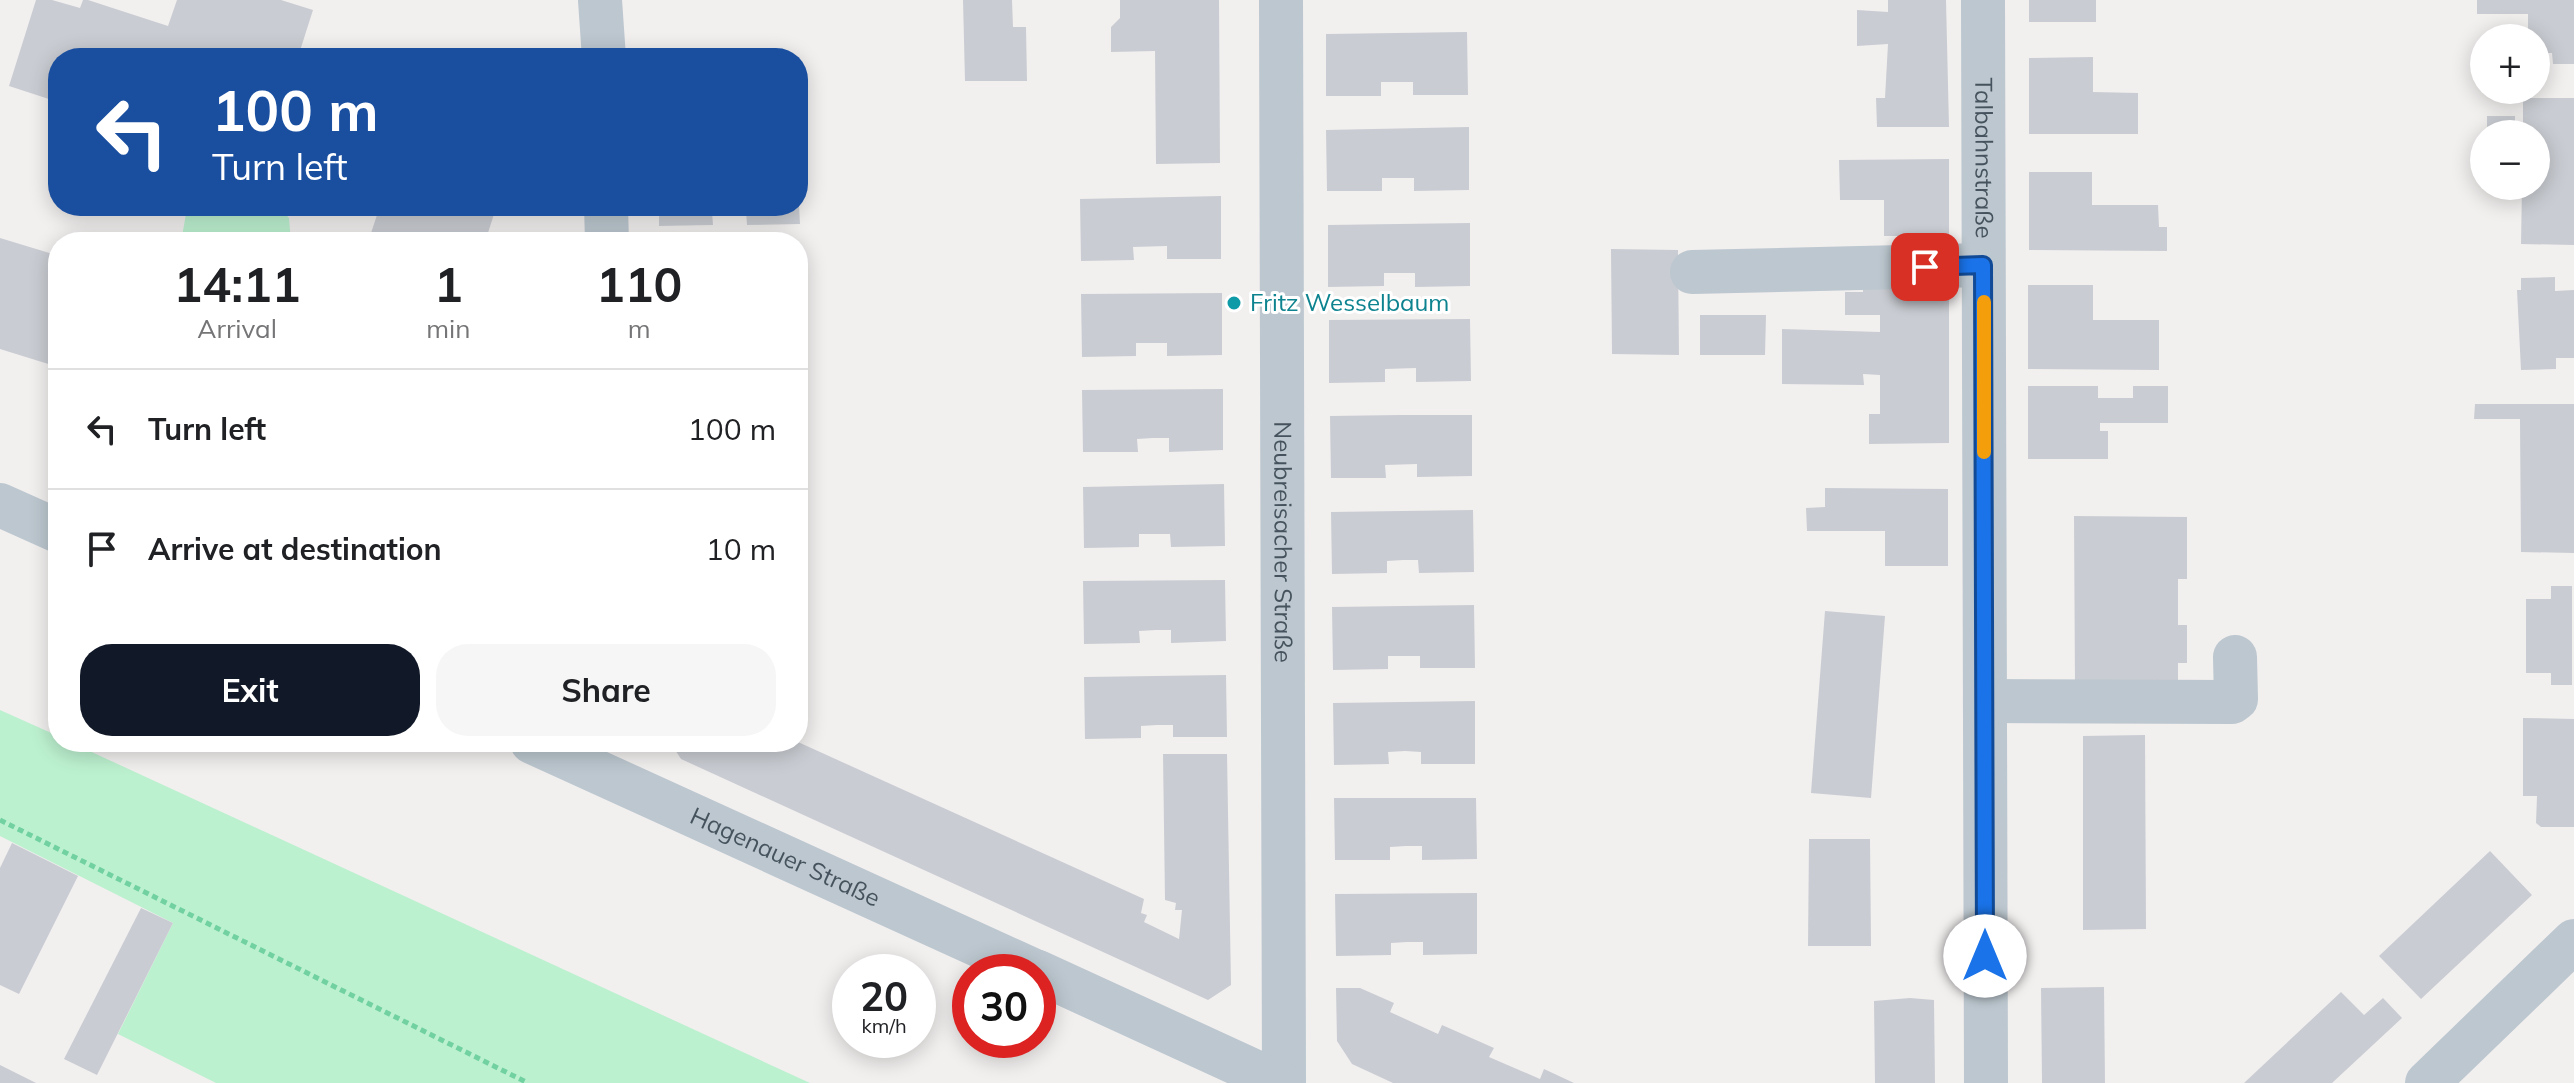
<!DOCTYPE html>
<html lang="en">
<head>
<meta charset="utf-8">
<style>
	:root { --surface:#fff; --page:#f6f6f6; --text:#202124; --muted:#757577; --line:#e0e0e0; --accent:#111827 }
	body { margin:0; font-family:Mulish,sans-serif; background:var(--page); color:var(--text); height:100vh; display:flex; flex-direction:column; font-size:30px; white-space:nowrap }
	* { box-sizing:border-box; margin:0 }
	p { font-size:26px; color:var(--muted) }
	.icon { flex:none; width:44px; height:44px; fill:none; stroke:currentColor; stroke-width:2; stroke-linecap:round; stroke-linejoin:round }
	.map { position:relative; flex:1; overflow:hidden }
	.drawer { position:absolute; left:48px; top:232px; width:760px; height:520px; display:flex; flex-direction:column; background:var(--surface); border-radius:32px; box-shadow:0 4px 20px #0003 }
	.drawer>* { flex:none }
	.top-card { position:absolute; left:48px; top:48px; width:760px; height:168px; border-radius:32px; box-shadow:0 4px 20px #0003; background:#1a4fa0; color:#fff; overflow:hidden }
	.tools { position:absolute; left:2470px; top:24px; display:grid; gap:16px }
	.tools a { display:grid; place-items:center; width:80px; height:80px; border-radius:50%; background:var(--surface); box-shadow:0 4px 20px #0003; font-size:40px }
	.speed { position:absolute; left:832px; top:954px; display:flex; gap:16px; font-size:40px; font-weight:700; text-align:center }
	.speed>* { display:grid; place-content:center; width:104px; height:104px; border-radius:50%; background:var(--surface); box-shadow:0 4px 20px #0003; line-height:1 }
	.speed small { font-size:20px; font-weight:400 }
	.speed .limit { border:12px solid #d22; background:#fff; color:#111 }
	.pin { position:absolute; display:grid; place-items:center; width:68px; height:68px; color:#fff; margin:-34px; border-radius:16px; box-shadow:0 4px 12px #0006 }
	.me { position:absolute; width:88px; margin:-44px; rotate:0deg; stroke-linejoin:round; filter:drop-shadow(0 0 6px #0008) }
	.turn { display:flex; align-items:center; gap:28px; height:168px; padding:0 32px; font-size:36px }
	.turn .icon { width:104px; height:104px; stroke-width:2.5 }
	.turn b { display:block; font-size:56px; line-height:68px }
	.eta { display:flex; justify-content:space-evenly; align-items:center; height:136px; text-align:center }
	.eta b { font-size:48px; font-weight:700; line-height:56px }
	.cta { display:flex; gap:16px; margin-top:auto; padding:16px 32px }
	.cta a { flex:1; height:92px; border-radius:32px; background:var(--accent); color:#fff; font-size:32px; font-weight:700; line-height:92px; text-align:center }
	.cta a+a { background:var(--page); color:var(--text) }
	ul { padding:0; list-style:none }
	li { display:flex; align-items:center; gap:24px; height:120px; padding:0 32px; border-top:2px solid var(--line) }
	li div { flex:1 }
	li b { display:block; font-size:30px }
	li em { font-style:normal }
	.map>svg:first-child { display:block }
	.green { fill:#bcf1cf }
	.building { fill:#c9ccd2 }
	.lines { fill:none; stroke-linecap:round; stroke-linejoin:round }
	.path { stroke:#72d1a0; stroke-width:5; stroke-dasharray:6 4; stroke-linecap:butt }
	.minor { stroke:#bcc7cf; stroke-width:44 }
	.route-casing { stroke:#114b97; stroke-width:20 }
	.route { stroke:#1a73e8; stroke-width:14 }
	.slow { stroke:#f59e0b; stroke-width:14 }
	.culture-dot { fill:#0f9aa8; stroke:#fff; stroke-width:3 }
	.labels { text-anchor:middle; stroke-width:6; stroke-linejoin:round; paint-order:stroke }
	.street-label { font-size:24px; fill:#46535e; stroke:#fff }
	.culture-label { font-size:24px; fill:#0d838f; stroke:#fff; text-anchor:start }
</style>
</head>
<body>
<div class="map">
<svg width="2574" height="1083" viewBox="0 0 2574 1083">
	<rect width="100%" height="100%" fill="#f2efef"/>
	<g class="green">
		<path d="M194 206H278L289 218 291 242H181L186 214Z"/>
		<path d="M0 710 58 736V742H70L810 1083H216L118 1034 173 923 0 836Z"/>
	</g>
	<g class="building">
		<path d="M36 0H52L80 8 83 0H88L168 26 177 0H281L313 10 298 57 276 50 273 58H58V102L9 86Z"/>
		<path d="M963 0H1012L1013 27H1026L1027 81H965Z"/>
		<path d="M1120 0H1219L1220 163 1156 164 1155 51 1111 52V27L1120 18Z"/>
		<path d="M1888 0H1946L1949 127H1877L1876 98H1885L1888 44 1857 46V10L1888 12Z"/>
		<rect x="2029" y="0" width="67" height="22"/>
		<path d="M2477 0H2574V64H2553L2552 53H2536V38H2528V14H2477Z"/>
		<path d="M1467 32 1468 95H1413V82H1381V96H1326V34Z"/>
		<path d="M2093 57V92L2138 93V134H2029V58Z"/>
		<path d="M2523 98H2574V245L2521 244 2522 186H2536V134H2487V116H2515V123H2523Z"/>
		<path d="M1469 127V190L1414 191V178H1382V191H1327L1326 130Z"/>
		<path d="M1949 159V236H1884V200H1840L1839 160Z"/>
		<path d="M2029 172H2092V205H2158L2159 227H2167V251L2029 250Z"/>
		<path d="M1221 196V259H1167V246L1133 247 1134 260 1081 261 1080 199Z"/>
		<path d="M380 206H489L496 208 485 242H368Z"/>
		<path d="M659 206H799L800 224 747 225 746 211 712 212 713 225 659 226Z"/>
		<path d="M1470 223V286L1415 287V273H1384V286L1328 287V225Z"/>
		<path d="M0 238 56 255 52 265 58 267V367L0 349Z"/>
		<path d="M1611 249 1678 250 1679 355 1612 354Z"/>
		<path d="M798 265H801L802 320H798Z"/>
		<path d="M1863 274 1949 275V443L1869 444V414H1880V375L1863 374 1864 385 1782 384V329L1880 332V315H1845V292H1863Z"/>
		<path d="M2555 277V291L2574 290V358H2556V369L2521 370 2517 290H2521V278Z"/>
		<path d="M2028 285H2093V320H2159V370L2028 369Z"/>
		<path d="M1222 293V355L1167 356V343H1136V356L1082 357 1081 294Z"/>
		<path d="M1700 315H1766L1765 355H1700Z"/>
		<path d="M1470 319 1471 381 1416 382V368L1385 369V382L1329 383V320Z"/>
		<rect x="798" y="354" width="4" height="62"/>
		<path d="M2028 386H2098V398H2133V386H2168V423H2100V431H2108V459H2028Z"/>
		<path d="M1223 389V450L1169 452V438H1153L1137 439 1138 452H1083L1082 390Z"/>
		<path d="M2475 404H2574V553L2521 552 2520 419H2474Z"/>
		<path d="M1401 415H1472V476L1417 477V464L1385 465 1386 478H1331L1330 416Z"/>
		<path d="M798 450H803L804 512H798Z"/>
		<path d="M1224 484 1225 546 1171 547 1170 534H1139V547L1084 548 1083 487Z"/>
		<path d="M1825 488 1948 489V566H1885V531H1807L1806 508 1825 507Z"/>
		<path d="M1473 510 1474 572 1419 573 1418 560H1403L1387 561V573L1332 574 1331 512Z"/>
		<path d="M2074 516 2187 517V579H2178V625H2187V663H2178V687H2075Z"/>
		<path d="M798 545H804L805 607H798Z"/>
		<path d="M1225 580 1226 641 1171 643V630H1156L1139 631 1140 643 1084 644 1083 581Z"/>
		<path d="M2551 586H2572V685H2551V673H2526V599H2551Z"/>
		<path d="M1474 605 1475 668H1420V656H1388V669L1333 670 1332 607Z"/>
		<path d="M1825 611 1885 616 1871 798 1811 793Z"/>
		<path d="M1226 675 1227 737H1173V725H1157L1141 726V738L1085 739 1084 677Z"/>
		<path d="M1475 701V764H1421V752L1405 751 1388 752 1389 764 1334 765 1333 703Z"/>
		<path d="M2523 718 2574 719V827H2541L2536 823 2537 796H2523Z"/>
		<path d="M2145 735 2146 929 2083 930V736Z"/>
		<path d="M670 742H798L1144 899 1141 913 1147 915 1144 922 1179 939 1182 910H1175L1176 903 1165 900 1163 754H1227L1231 985 1208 1000 681 759Z"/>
		<path d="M1334 798H1476L1477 859 1422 860V846H1406L1390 847V860H1335Z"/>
		<path d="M1809 839H1870L1871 946H1808Z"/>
		<path d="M12 843 78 876 19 994 0 985V868Z"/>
		<path d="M2490 851 2532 895 2421 999 2379 956Z"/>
		<path d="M1477 893V954L1423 955V942H1407L1391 943V955L1336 956 1335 894Z"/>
		<path d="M141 908 173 923 97 1075 64 1059Z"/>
		<path d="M2104 987 2105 1083H2042L2041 988Z"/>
		<path d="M1336 988H1360L1394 1003 1390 1012 1438 1034 1442 1025 1494 1048 1489 1057 1540 1079 1544 1069 1574 1083H1393L1352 1064 1337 1041Z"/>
		<path d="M2341 992 2364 1015 2383 998 2402 1018 2332 1083H2244Z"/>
		<path d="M1910 998 1934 1000 1935 1083H1875L1874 1001Z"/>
		<path d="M0 1065 36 1083H0Z"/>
	</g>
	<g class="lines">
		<path class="path" d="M0 820 528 1083"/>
		<g class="minor">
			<path d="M600 0 604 58"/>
			<path id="s1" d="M1281 0 1284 1083"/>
			<path id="s2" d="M1983 0 1986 1083"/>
			<path d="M606 206 607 242"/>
			<path d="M1692 272 1983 265"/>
			<path d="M0 505 58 531"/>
			<path d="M1985 701 2232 702 2236 699 2235 657"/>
			<path id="s3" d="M532 742 1037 972"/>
			<path d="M1038 972 1280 1083"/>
			<path d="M2427 1083 2574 941"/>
		</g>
	</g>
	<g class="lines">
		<defs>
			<path id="route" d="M1925 267 1983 265 1985 956"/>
		</defs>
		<use href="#route" class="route-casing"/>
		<use href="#route" class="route"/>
		<path class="slow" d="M1984 302V452"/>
	</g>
	<circle class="culture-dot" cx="1234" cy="303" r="8"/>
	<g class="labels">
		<g class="street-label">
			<text dy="8" stroke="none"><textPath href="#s2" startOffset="158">Talbahnstraße</textPath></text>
			<text dy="8" stroke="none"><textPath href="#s1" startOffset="542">Neubreisacher Straße</textPath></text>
			<text dy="8" stroke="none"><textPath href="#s3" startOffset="278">Hagenauer Straße</textPath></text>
		</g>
		<g class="culture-label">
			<text x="1250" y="311">Fritz Wesselbaum</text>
		</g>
	</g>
</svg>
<div class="tools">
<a>+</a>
<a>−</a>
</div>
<div class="speed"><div>20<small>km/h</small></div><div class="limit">30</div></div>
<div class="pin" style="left:1925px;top:267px;background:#d93025"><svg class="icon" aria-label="arrive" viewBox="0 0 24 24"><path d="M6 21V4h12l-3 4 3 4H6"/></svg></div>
<svg class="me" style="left:1985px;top:956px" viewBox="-20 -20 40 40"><circle r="19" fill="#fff"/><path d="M0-13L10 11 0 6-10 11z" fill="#1a73e8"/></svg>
<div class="top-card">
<div class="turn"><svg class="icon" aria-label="left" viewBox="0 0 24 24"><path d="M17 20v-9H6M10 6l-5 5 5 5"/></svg><div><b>100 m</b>Turn left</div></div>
</div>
<section class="drawer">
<div class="eta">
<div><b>14:11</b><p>Arrival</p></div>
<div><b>1</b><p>min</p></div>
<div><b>110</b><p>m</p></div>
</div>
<ul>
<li><svg class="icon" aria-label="left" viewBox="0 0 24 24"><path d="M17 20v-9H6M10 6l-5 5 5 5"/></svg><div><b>Turn left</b></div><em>100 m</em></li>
<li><svg class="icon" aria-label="arrive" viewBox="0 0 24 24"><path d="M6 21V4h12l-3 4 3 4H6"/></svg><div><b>Arrive at destination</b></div><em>10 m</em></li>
</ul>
<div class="cta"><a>Exit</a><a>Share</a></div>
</section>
</div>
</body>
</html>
